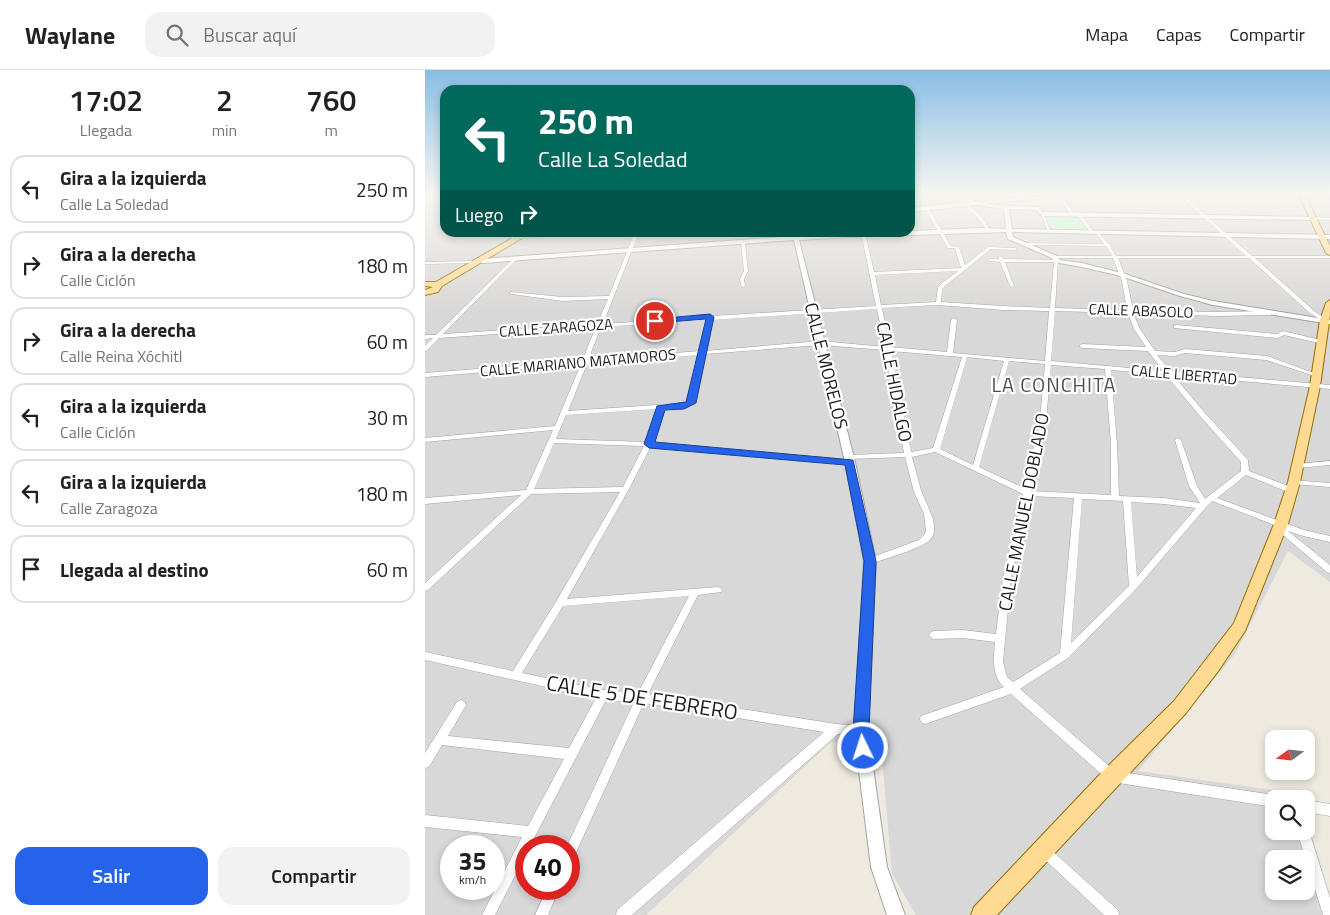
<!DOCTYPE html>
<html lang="es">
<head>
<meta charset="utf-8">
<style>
	:root { --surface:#fff; --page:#f2f2f2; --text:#202124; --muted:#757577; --line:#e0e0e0; --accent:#2563eb }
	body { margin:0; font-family:"Titillium Web",sans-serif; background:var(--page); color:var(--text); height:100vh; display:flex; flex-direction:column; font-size:19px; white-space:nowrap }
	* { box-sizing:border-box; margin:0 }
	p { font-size:16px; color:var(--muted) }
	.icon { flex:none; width:28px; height:28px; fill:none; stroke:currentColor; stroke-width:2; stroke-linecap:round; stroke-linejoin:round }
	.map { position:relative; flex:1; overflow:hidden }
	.sheet { display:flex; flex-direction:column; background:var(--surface); width:425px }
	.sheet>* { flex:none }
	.top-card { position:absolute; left:15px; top:15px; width:475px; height:152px; border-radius:15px; box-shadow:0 2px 8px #0003; background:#00695c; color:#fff; overflow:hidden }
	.needle { width:32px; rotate:255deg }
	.fabs { position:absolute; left:840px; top:660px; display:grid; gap:10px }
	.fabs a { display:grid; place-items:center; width:50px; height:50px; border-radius:10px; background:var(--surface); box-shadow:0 2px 8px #0003; font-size:25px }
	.speed { position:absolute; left:15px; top:765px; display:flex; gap:10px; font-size:25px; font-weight:700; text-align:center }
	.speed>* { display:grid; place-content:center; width:65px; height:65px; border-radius:50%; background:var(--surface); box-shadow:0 2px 8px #0003; line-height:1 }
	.speed small { font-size:12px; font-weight:400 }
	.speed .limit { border:8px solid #d22; background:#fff; color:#111 }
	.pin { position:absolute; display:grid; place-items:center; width:42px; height:42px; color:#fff; margin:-21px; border:2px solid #fff; border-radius:50%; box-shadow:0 1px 5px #0007 }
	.me { position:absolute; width:55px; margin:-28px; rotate:356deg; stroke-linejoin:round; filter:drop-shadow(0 0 4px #0008) }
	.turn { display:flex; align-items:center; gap:18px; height:105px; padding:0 15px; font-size:22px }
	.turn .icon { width:65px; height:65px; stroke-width:2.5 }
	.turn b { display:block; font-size:35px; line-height:42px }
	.then { display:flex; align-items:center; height:48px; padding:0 15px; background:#0003; gap:10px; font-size:19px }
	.eta { display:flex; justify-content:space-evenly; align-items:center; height:85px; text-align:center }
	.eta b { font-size:30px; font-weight:600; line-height:35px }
	.primary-button { display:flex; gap:10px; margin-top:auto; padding:10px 15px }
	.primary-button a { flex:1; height:58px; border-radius:15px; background:var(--accent); color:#fff; font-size:20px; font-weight:600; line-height:58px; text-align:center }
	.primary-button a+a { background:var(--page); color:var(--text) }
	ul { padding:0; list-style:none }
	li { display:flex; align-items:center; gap:15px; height:68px; margin:0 10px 8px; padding:0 5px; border:2px solid var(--line); border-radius:15px }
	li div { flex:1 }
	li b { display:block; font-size:19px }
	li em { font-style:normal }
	header { display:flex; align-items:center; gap:30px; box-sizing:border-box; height:70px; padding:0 25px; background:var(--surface); border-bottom:1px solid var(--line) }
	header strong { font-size:24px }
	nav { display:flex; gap:28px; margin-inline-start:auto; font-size:18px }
	.search { width:350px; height:45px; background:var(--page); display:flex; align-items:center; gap:12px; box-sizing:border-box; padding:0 18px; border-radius:15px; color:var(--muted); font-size:19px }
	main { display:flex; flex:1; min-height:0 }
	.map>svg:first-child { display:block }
	.residential { fill:#d9d8d8; fill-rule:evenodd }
	.park { fill:#b6fec2 }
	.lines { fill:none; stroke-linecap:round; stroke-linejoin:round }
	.minor-casing { stroke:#a2a2a2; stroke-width:1 }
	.tertiary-casing { stroke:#a2a2a2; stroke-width:2 }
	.primary-casing { stroke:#926f00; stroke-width:2 }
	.minor { fill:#fff; fill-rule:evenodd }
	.tertiary { fill:#fff; fill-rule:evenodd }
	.primary { fill:#ffda93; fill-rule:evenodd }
	.route { fill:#2563eb; stroke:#184099 }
	.labels { text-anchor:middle; stroke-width:4.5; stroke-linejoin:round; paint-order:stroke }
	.far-street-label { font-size:15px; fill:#1b1b1b; stroke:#fff }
	.street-label { font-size:18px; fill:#1b1b1b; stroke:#fff }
	.quarter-label { font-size:20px; letter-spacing:1px; fill:#4e4e4e; stroke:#fff }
	.near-street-label { font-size:21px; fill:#1b1b1b; stroke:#fff }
</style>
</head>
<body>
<header>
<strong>Waylane</strong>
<div class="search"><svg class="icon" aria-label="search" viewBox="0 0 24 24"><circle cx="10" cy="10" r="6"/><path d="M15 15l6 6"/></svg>Buscar aquí</div>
<nav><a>Mapa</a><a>Capas</a><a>Compartir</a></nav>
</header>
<main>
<section class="sheet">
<div class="eta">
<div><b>17:02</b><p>Llegada</p></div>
<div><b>2</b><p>min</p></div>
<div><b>760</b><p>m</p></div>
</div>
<ul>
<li><svg class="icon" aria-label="left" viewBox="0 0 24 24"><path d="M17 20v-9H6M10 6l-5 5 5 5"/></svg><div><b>Gira a la izquierda</b><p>Calle La Soledad</p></div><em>250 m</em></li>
<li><svg class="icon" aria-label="right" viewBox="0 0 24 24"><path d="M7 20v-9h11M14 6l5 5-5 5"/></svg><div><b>Gira a la derecha</b><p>Calle Ciclón</p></div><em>180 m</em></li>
<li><svg class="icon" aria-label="right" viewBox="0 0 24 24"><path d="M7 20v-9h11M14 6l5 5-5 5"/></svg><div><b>Gira a la derecha</b><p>Calle Reina Xóchitl</p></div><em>60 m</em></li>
<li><svg class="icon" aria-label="left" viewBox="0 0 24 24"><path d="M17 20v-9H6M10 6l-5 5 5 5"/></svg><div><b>Gira a la izquierda</b><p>Calle Ciclón</p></div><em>30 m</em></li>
<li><svg class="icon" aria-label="left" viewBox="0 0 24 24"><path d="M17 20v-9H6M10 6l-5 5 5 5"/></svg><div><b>Gira a la izquierda</b><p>Calle Zaragoza</p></div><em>180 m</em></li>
<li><svg class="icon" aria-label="arrive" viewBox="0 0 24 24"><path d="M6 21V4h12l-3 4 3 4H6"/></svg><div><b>Llegada al destino</b></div><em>60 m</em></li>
</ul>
<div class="primary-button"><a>Salir</a><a>Compartir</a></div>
</section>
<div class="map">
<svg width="905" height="845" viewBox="0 0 905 845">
	<rect width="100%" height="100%" fill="#eeeadf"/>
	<path class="residential" d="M0 125H20V162H485V125H905V512L863 481 810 584 713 701 875 724 876 729H849V761H881V747L905 826V845H491L467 804 456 676 406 672 221 845H0ZM26 776H69V819H26ZM101 776H144V819H101ZM849 789H881V821H849Z"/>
	<path class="park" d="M620 146H650L661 160H628Z"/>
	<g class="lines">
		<defs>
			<g id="minor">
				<path d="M10 125H15L0 134V131Z"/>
				<path d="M532 125H537L551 132 632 125H649L637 127 649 144 646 145 634 127 550 134Z"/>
				<path d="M754 125H758L827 186H905V188H830L889 241 901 249 902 250 899 252 885 243 824 188H693L702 211 708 240 791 242 845 241 848 243 845 245 791 246 708 243 715 259 730 281 750 282 760 279 842 286 894 305 891 307 889 306 841 290 760 283 750 286 732 285 745 301 905 315V319L748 305 780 343 823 390 824 401 869 418 870 420 869 422H863L821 405 792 428 879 460 905 466V472L878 466 863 461 905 495V503L902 502 852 460 851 458 852 456 787 431 782 436 711 519 643 588 595 619 690 701 849 725 853 727 854 729H849V737L687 712 683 710 586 624 500 654 496 652 495 649 496 646 579 617C566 606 569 587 570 572L538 568 509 569 506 568 504 565 506 562 509 561 538 560 571 564 578 508 598 424 510 382 487 387C490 398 493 409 496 420 500 433 517 457 505 470 497 478 460 489 448 493H442L441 491 442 489 494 470 499 465 501 461 499 444 489 422 480 387 423 389 419 387 423 385 479 383 460 280 396 275 280 284 269 333 263 337 239 338 228 372 425 390 429 392 425 394 226 376 204 419 142 529 293 517 296 518 297 520 296 522 273 525 223 624 411 654 436 656 440 657 441 661 440 665 436 666 413 664 207 845H191L192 840 399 662 219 633 148 789 144 791V776H142L209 632 181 630 105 776H101V784L70 845H57L97 767 0 757V745L103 756 139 689 17 675 4 697 0 698V683L32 632 36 630 40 632 41 635 23 666 144 678 171 628 0 590V582L88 601 132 530 195 422 106 424 3 520 0 521V513L96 425 0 434V428L101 420 128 360 0 372V368L130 356 156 294 0 307V303L157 291 171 257 14 268 2 280 0 281V276L8 268 0 269V265H11L90 187H92V189L18 264 172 254 183 229 138 231 86 224 84 223 86 222 138 227 184 226 210 162H214L178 254 283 247 285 245 287 246 451 236 436 162H440L449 202 537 198 535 195 530 178H523L500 139 502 138 504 139 526 176 534 177 540 195 563 177 590 178 592 179 590 180 566 179 520 216 517 219 516 232 578 236 625 238 629 192H580L589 216 587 217 585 216 575 192 565 191 563 190 565 189H574V187L576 186 579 189 633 190 630 238 702 240 697 211 688 188H630L628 187 630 186H687L681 176 599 175 597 174 599 173 679 174 670 162 672 161 684 174H686L685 176 691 186H821ZM533 201 516 214 513 218 511 232 456 235 450 205ZM513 235 578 240 624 241 620 291 528 283 532 250 529 248 526 250 522 282 465 277 457 238ZM452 239 460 277 396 271 280 281 287 250ZM630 241 703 243 709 259 721 277 657 274 654 276 657 278 723 281 738 301 626 291ZM282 250 275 281 163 290 176 257ZM466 281 537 287 508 378 486 382ZM274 285 263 332 261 333 143 341 162 294ZM542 287 579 291 548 395 515 379ZM584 291 620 294 615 351 599 418 554 397ZM626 295 680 299 686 374V425L606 421 621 351ZM686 300 741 305 775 346 816 392V401L780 429 772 416 756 370 753 368 750 370 764 416 775 433 739 428 694 426 692 374ZM232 339 221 372 131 369 141 345ZM129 373 219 376 198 417 109 419ZM605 426 649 428 635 583 588 612 582 607 578 592 586 508ZM657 429 698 431 704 516 646 573ZM706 432 739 434 771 438 712 507ZM264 526 213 623 178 620 97 603 138 536Z"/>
				<path d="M541 134H543L556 146 565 160 564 161H562L553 148 541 136Z"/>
				<path d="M616 143 619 144 626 163 623 162Z"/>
				<path d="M652 143H654L668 161V163H666L652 145Z"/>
				<path d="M887 147 905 148V150L888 149H887Z"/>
				<path d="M318 172 320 173 323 201 319 209 320 216 318 217 316 216 315 209 319 201 316 173Z"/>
				<path d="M46 191H48V193L0 194V192Z"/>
				<path d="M751 255 852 264 858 261 900 271 901 272 898 274 859 265 853 268 749 258V256Z"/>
				<path d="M905 391V395L872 398 868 396 872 394Z"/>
				<path d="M866 410 905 413V417L869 414H866L865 412Z"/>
				<path d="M881 730 905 734V746L881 742Z"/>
				<path d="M881 756 884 761 905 828V845H898L872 761H881Z"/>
				<path d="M620 776 624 778 693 840 694 845H679L616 786 614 782 616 778Z"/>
				<path d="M122 819H134L123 845H110Z"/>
			</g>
			<g id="tertiary">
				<path d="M550 131 570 135 613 137 618 142 890 147 891 148 888 150 617 146 611 140 584 139 587 159 905 165V169L587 162 588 167 632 186 634 190 657 193 700 204 759 224 788 231 905 250V254L788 235 755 226 696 206 657 197 629 192 627 188 583 169 581 162 422 167 374 170 430 392 451 491 443 661 462 797 480 845H462L446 797 429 661 439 491 420 392 369 170 57 193 54 191 57 189 371 166 557 158 581 159 579 139 550 135 485 142V138Z"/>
				<path d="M125 162H156L88 169 85 167 88 165Z"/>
			</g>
			<g id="primary">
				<path d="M874 125H880L905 176V185L901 183Z"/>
				<path d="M98 162H107L17 216 13 222 0 225V220L8 217 0 216V212H11Z"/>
				<path d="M905 230V245L895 316 875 412 863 454 820 561 794 600 761 643 572 845H546L549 837 680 699 749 631 809 553 849 454 863 412 885 316 895 250 901 233Z"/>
			</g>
		</defs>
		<use href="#minor" class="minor-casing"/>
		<use href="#tertiary" class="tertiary-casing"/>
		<use href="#primary" class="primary-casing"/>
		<use href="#minor" class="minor"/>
		<use href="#tertiary" class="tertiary"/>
		<use href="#primary" class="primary"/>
	</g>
	<linearGradient id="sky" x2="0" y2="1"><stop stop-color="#89bde5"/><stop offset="0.51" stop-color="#f7f6f1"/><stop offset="1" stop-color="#f7f6f1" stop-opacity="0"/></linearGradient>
	<rect width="905" height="243" fill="url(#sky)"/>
	<path class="route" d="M285 244 289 247 271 333 259 339 240 340 230 372 428 390 451 491 444 661 446 678 444 684 438 686 432 684 428 661 439 491 420 395 224 378 219 374 232 336 261 332 281 249 230 253 226 251 230 249Z"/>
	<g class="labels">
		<g class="far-street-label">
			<text transform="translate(716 241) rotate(2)" y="5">CALLE ABASOLO</text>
			<text transform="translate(131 258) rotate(-4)" y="5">CALLE ZARAGOZA</text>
			<text transform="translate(153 293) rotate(-5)" y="5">CALLE MARIANO MATAMOROS</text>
			<text transform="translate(759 305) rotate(5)" y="5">CALLE LIBERTAD</text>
		</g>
		<g class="street-label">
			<text transform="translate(401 296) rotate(76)" y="6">CALLE MORELOS</text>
			<text transform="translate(469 312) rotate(79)" y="6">CALLE HIDALGO</text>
			<text transform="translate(599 442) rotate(-79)" y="6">CALLE MANUEL DOBLADO</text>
		</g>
		<g class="quarter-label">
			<text x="629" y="322">LA CONCHITA</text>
		</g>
		<g class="near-street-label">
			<text transform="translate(217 628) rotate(9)" y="7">CALLE 5 DE FEBRERO</text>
		</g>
	</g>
</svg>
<div class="fabs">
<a><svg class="needle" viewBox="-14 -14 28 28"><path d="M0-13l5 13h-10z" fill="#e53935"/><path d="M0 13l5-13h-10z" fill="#757577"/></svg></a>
<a><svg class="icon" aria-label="search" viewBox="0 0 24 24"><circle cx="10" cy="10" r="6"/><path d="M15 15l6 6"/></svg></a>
<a><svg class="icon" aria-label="layers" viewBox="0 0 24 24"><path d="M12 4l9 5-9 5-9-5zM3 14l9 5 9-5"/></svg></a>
</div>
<div class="speed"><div>35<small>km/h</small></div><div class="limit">40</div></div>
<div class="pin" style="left:230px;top:251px;background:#d93025"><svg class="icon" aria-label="arrive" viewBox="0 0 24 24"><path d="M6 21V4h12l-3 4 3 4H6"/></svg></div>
<svg class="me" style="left:438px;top:678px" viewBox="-20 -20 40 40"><circle r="17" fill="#2563eb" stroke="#fff" stroke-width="3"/><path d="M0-11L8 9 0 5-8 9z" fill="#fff"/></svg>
<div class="top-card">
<div class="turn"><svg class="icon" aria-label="left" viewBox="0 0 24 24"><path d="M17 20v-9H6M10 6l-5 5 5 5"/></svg><div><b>250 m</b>Calle La Soledad</div></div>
<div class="then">Luego<svg class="icon" aria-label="right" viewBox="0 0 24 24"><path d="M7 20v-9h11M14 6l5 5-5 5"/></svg></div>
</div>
</div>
</main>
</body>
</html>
